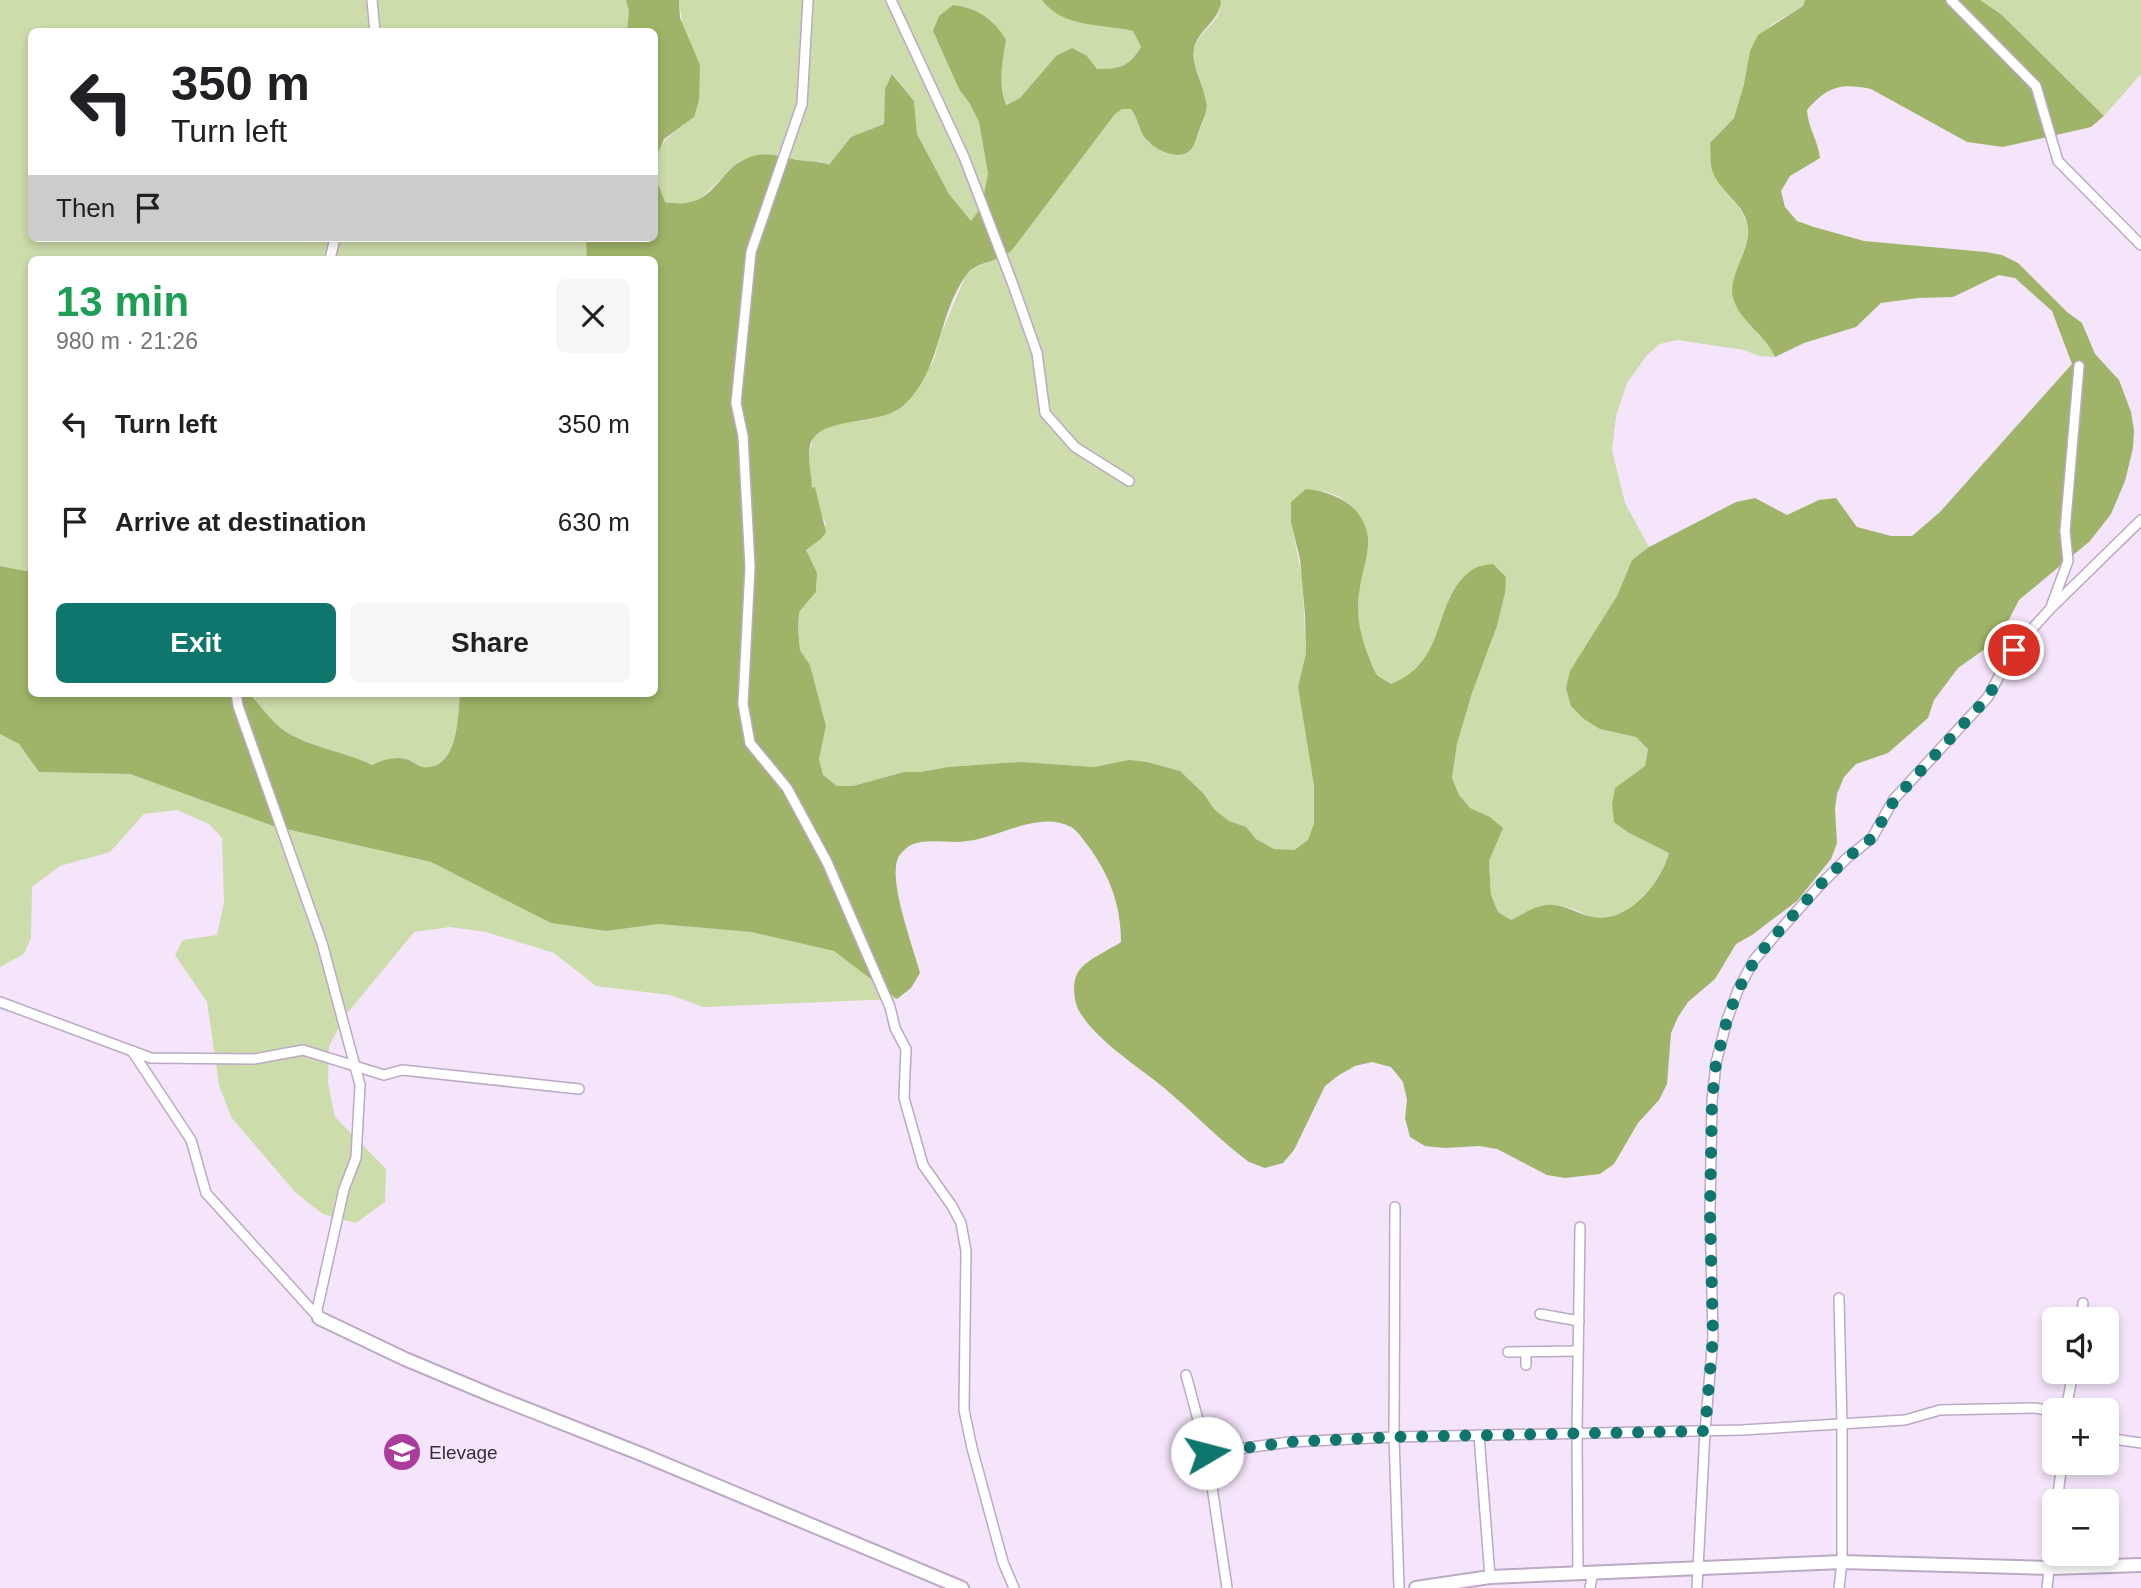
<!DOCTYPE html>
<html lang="en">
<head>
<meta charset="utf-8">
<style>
	:root { --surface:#fff; --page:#f6f6f6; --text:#202124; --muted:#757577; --accent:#0f766e }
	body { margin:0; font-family:Helvetica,sans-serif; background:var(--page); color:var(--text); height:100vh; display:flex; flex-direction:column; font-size:26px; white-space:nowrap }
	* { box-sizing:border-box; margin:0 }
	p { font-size:23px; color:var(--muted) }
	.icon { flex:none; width:38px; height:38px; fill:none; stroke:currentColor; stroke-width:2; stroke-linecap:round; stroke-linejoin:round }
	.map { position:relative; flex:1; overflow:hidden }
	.side { position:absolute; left:28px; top:256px; width:630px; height:441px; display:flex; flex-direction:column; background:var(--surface); border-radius:10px; box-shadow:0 4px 10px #0003 }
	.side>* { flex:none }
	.guide { position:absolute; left:28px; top:28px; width:630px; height:214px; border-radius:10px; box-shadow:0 4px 10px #0003; background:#fff; color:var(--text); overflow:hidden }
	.buttons { position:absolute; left:2042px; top:1307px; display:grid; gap:14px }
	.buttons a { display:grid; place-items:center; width:77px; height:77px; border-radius:10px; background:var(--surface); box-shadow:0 4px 10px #0003; font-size:35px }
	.pin { position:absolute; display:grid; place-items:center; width:60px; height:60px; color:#fff; margin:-30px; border:4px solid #fff; border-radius:50%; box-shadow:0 2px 7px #0007 }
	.me { position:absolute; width:77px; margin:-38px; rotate:82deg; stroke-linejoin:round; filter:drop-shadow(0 0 5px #0008) }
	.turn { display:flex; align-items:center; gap:24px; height:147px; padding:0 28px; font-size:32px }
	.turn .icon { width:91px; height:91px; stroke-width:2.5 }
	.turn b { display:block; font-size:49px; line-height:60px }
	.then { display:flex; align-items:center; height:66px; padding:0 28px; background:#0003; gap:14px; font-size:26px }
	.round { display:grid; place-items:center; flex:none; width:74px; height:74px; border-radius:10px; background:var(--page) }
	.head { display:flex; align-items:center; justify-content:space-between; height:119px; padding:0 28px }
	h1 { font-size:42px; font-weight:700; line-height:52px; color:#1e9e55 }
	.action { display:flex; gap:14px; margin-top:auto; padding:14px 28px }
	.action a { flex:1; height:80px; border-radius:10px; background:var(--accent); color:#fff; font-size:28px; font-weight:700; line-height:80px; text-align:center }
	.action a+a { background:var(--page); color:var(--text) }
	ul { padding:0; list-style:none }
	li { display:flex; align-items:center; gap:21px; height:98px; padding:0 28px }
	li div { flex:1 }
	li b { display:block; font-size:26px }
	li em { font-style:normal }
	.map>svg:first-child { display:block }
	.green { fill:#cddcab }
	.forest { fill:#9fb468 }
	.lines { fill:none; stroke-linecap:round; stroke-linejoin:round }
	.street-casing { stroke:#bca9c4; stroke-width:12 }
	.secondary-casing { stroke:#bca9c4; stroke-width:16 }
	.street { stroke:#fff; stroke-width:9 }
	.secondary { stroke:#fff; stroke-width:12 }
	.route { stroke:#0f766e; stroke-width:12; stroke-dasharray:0 21.6 }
	.labels { text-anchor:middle; stroke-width:7; stroke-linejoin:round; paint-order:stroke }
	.poi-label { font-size:19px; fill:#362e39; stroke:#f5e5fb; text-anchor:start }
</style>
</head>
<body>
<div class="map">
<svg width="2141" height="1588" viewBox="0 0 2141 1588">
	<rect width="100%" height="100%" fill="#f5e5fb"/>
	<g class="green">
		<path d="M0 0H626L629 11 627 31 32 32V238H586L589 257 587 259H32L31 572 0 566Z"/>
		<path d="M679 0H1042C1062 28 1103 24 1133 31L1141 47C1129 67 1120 69 1097 69L1087 56H1056L1020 98 1005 105 1000 72 1006 40 933 31 959 89 970 104 979 122 988 175 981 208 971 222 949 194 917 134 914 101 893 74 885 89 884 124 851 137 829 166 820 161H804L771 155 738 163 699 200 681 205 665 202C645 153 655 146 694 117Z"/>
		<path d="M1220 0H1805L1803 6 1771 25 1750 51 1744 84 1734 118 1710 143 1732 198 1742 212 1749 228 1746 248 1740 264 1775 357 1759 356 1744 350 1677 340 1660 344 1647 355 1627 383 1616 416 1612 450 1625 503 1649 547 1632 560 1617 596 1580 657 1600 729 1636 737 1648 749 1645 766 1615 788 1629 833 1669 853C1661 883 1629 924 1593 917 1588 916 1583 913 1578 911 1569 907 1550 904 1541 906 1531 908 1520 916 1511 920L1498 912 1491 895 1489 861 1502 828 1490 817 1470 809 1459 795 1452 778 1457 744 1472 693 1497 626 1505 593 1450 596C1442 622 1431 662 1406 678 1402 681 1396 682 1391 684L1376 674 1362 642 1359 625 1357 607 1363 523 1353 508 1340 497 1324 491 1291 523 1302 577 1306 653 1298 687 1314 786V823L1308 840 1293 850 1274 849 1256 839 1246 828 1229 821 1214 809 1204 794 1180 771 1147 762 1094 767 1022 762 1003 763 948 767 920 772H904L853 786H837L823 775 819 759 826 726 810 665 800 650 798 630 799 612 816 592 817 582 806 550 821 539 826 523 822 516 815 488 812 489 809 456 813 438 826 426 873 419 899 409 933 362 941 334 966 275C978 262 999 262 1013 249L1115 114 1122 109H1131C1139 120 1140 133 1149 143L1195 141C1199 130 1207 117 1206 105 1205 86 1190 65 1195 46 1200 30 1225 19 1220 0Z"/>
		<path d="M1980 0H2141V74L2104 116 2002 15Z"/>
		<path d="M248 693H460C458 717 458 771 423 767 418 766 413 762 409 760 396 755 384 760 372 765 344 751 306 747 282 729 269 719 260 704 248 693Z"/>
		<path d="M0 734 19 744 39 772 130 774 273 826 431 862 551 923 606 931 659 924 751 932 834 951 897 999 703 1007 670 995 596 986 554 953 486 932 450 927 414 932 345 1016 329 1046 328 1083 335 1117 386 1169 385 1202 356 1223 323 1214 296 1193 231 1117 219 1085 207 1002 175 955 183 940 217 935 224 902 222 838 209 824 177 810 144 814 110 852 60 866 32 887 31 938 24 954 0 967Z"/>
	</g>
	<g class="forest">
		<path d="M626 0H679L680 18 700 65 699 100 694 117 664 139 655 160 654 32 627 31 629 11Z"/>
		<path d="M1042 0H1220L1221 3C1218 22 1197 31 1194 49 1191 66 1204 85 1206 102 1208 112 1203 119 1200 128 1197 134 1196 142 1192 148 1182 162 1159 152 1149 142 1139 134 1139 119 1131 109H1122L1115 114 1013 249C999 263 977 261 967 274 937 314 942 370 904 405 879 428 818 414 810 446 807 459 812 474 812 488L815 487 826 532 821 539 806 550 817 573 816 592 799 612 798 630 800 650 810 665 826 726 819 759 823 775 837 786H853L904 772H920L948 767 1003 763 1022 762 1094 767 1129 760 1147 762 1180 771 1204 794 1214 809 1229 821 1246 827 1256 839 1274 849 1294 850 1308 840 1314 823V786L1298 687 1306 653 1305 615 1300 559 1291 523V502L1306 489C1335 492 1365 506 1368 539 1369 554 1362 572 1360 587 1355 613 1360 636 1370 660 1372 665 1374 671 1377 675 1381 678 1387 681 1391 684 1450 661 1431 599 1472 570 1477 566 1486 565 1493 564L1506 577 1505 593 1497 626 1472 693 1457 744 1452 778 1459 795 1470 808 1490 817 1503 828 1489 861 1491 895 1498 912 1511 920C1520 916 1531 908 1541 906 1560 901 1576 914 1593 917 1628 924 1661 883 1669 853L1629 833 1614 822 1612 804 1615 788 1645 766 1648 749 1636 737 1600 729 1584 719 1571 706 1566 688 1570 671 1617 596 1632 560 1649 547 1736 502 1755 498 1787 515 1819 500 1836 498 1857 527 1891 536H1912L1940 512 2072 364 2052 311 2015 278 1999 275 1953 297 1918 298 1881 303 1856 327 1804 343 1775 357C1767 336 1742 323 1734 301 1725 278 1751 252 1748 228 1746 204 1719 192 1712 170 1710 162 1711 151 1710 143L1734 118 1744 84 1750 51 1758 35 1803 6 1805 0H1980L2002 15 2104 116 2091 127 2003 147 1967 142 1871 89C1841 83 1828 86 1807 110 1808 128 1818 140 1820 158L1790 176 1781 191 1785 207 1797 221 1814 227 1864 241 1986 252 2002 255 2018 263 2067 312 2082 323 2095 354 2119 380 2131 412 2134 430 2133 448 2125 481 2111 514 2090 541 2019 600 2002 633 1989 646 1958 668 1934 700 1928 718 1888 753 1856 764 1844 777 1837 794 1835 809 1837 843 1831 859 1797 901 1752 935 1736 944 1715 979 1688 1002 1678 1017 1671 1033 1667 1084 1659 1100 1638 1123 1614 1164 1600 1174 1565 1178 1547 1175 1497 1149 1479 1146 1445 1148 1425 1146 1410 1137 1405 1118 1407 1100 1403 1082 1391 1067 1372 1062 1355 1066 1339 1075 1325 1086 1294 1150 1283 1163 1265 1168 1249 1162C1218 1139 1192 1111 1163 1087 1136 1065 1097 1041 1079 1011 1074 1002 1072 984 1077 974 1084 960 1108 951 1121 942 1121 906 1110 876 1089 847 1084 841 1078 831 1071 827 1039 810 998 838 967 841 950 844 930 838 913 844 908 846 900 853 898 858 888 881 913 947 920 973L911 988 897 999 834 951 751 932 659 924 606 931 551 923 431 862 273 826 130 774 39 772 19 744 0 734V566L31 572 32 693H248C260 704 269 719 282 729 306 747 344 751 372 765 383 760 396 755 409 760 413 762 418 766 423 767 458 771 458 717 460 693H654V259H587L586 238H654L655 176 665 202C718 212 715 167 753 156 767 152 783 157 797 160 809 162 818 160 829 165L851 137 884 124 885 89 892 74 914 101 917 134 949 194 971 221 981 208 988 174 979 122 970 104 959 89 933 31 939 16 953 5C977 8 994 19 1006 40 1002 63 998 82 1006 105L1020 98 1056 56 1072 48 1087 56 1097 69C1120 69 1129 67 1141 47L1133 31C1103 24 1062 28 1042 0Z"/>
	</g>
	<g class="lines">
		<defs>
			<g id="street">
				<path d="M372 0 375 32"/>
				<path d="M808 0 802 104 751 252 736 403 743 436 750 567 743 704 750 743 787 788 827 862 890 1007 895 1028 906 1049 904 1098 923 1165 952 1206 961 1223 966 1251 964 1410 972 1448 1003 1562 1014 1588"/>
				<path d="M891 0 964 157 1012 282 1037 353 1045 413 1075 447 1129 481"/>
				<path d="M1951 0 2036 86 2058 161 2141 245"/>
				<path d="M330 259 335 238"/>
				<path d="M2052 604 2068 561 2065 531 2079 366"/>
				<path d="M236 693 238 706 322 943 360 1085 356 1158 344 1189 317 1310 319 1318"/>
				<path d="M0 1002 151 1058 254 1059 303 1050 384 1075 402 1070 579 1089"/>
				<path d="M132 1051 191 1140 206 1193 318 1317"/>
				<path d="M1395 1207 1394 1437 1399 1588"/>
				<path d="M1540 1314 1579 1321"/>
				<path d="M2081 1320 2083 1303"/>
				<path d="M1508 1352 1578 1351"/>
				<path d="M1526 1365V1353"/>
				<path d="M1186 1375 1207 1453 1227 1588"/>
				<path d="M2066 1410 2073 1372"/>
				<path d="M1479 1435 1490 1577"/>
				<path d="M2107 1438 2141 1443"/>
				<path d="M1207 1453 1290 1442 1394 1437 1742 1430 1905 1420 1940 1410 2034 1408 2054 1411"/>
				<path d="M2057 1502 2062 1463"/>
				<path d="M1578 1573 1577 1434 1580 1227"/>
				<path d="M1590 1588 1593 1572"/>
				<path d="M1697 1588 1705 1431 1713 1337 1710 1212 1712 1101 1716 1063 1727 1020 1738 990 1754 960 1771 940 1821 884 1847 858 1872 838 1894 799 1988 697 2013 650 2050 609 2141 520"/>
				<path d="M1839 1588 1842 1562V1425L1839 1298"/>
				<path d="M2047 1588 2054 1524"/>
			</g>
			<g id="secondary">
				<path d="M319 1318 405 1359 491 1395 641 1454 962 1588"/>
				<path d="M1416 1588 1490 1577 1842 1562 2050 1568 2141 1565"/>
			</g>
		</defs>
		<use href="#street" class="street-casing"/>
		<use href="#secondary" class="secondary-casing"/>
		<use href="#street" class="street"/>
		<use href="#secondary" class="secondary"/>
	</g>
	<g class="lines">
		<path class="route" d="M1207 1453 1290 1442 1394 1437 1705 1431 1713 1337 1710 1212 1712 1101 1716 1063 1727 1020 1738 990 1755 960 1771 940 1821 884 1847 858 1872 838 1895 799 1988 697 2014 650"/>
	</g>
	<defs>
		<symbol id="school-disc" viewBox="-11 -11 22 22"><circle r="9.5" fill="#aa3d9c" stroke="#f5e5fb"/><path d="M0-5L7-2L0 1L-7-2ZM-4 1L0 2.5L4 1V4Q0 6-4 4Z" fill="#fff"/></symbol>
	</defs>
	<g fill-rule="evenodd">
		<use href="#school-disc" x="380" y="1430" width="44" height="44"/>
	</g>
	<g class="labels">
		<g class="poi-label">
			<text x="429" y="1459">Elevage</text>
		</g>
	</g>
</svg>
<div class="buttons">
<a><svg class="icon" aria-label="sound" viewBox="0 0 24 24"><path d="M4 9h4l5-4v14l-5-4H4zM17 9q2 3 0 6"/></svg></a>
<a>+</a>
<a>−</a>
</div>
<div class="pin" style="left:2014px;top:650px;background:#d93025"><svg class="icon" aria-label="arrive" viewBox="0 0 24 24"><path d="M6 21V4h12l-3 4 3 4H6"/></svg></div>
<svg class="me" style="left:1207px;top:1453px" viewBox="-20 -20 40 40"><circle r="19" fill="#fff"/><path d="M0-13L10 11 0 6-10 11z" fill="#0f766e"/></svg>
<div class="guide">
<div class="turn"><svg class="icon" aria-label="left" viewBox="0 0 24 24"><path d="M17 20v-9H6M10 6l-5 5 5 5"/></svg><div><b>350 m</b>Turn left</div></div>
<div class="then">Then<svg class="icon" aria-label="arrive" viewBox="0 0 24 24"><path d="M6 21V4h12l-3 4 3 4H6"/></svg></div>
</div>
<section class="side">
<div class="head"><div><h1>13 min</h1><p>980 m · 21:26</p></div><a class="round"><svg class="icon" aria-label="close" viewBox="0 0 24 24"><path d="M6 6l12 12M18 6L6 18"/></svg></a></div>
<ul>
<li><svg class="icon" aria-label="left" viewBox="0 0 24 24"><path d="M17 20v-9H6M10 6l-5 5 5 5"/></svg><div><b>Turn left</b></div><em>350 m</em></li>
<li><svg class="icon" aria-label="arrive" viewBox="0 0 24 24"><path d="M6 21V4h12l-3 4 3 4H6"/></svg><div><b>Arrive at destination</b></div><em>630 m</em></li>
</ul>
<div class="action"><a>Exit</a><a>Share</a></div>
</section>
</div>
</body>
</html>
